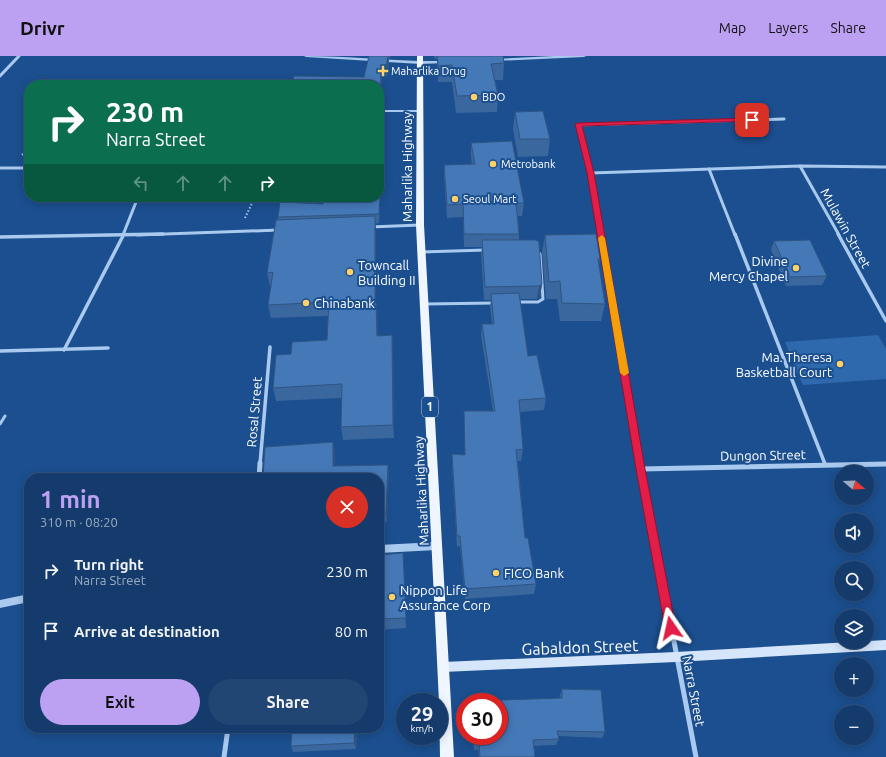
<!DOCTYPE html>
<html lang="en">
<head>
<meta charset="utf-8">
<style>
	:root { --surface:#143b6b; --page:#214673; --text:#f1f3f6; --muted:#9dadc1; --line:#33557e; --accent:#bca0f2 }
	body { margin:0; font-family:Ubuntu,sans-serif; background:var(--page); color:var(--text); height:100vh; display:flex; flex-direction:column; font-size:15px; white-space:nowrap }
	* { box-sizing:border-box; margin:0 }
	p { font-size:13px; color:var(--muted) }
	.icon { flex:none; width:22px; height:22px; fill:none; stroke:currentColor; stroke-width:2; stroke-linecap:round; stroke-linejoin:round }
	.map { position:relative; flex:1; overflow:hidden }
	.sheet { position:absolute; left:24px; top:417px; width:360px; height:260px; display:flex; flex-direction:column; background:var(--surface); border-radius:16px; box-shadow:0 2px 10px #0003,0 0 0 1px var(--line) }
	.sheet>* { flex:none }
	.guide { position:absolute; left:24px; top:24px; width:360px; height:122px; border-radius:16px; box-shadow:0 2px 10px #0003,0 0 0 1px var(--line); background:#0b6e4f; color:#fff; overflow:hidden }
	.needle { width:26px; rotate:109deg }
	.fabs { position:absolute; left:834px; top:409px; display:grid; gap:8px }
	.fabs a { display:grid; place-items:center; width:40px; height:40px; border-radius:50%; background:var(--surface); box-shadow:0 2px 10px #0003,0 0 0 1px var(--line); font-size:20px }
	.speed { position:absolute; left:396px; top:637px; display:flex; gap:8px; font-size:20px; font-weight:700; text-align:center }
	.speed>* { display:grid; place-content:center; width:52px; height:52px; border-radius:50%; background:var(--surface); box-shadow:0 2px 10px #0003,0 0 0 1px var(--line); line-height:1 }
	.speed small { font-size:10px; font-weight:400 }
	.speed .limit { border:6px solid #d22; background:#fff; color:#111 }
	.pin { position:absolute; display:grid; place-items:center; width:34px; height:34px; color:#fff; margin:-17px; border-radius:8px; box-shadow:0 2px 6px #0006 }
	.me { position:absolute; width:44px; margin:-22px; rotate:349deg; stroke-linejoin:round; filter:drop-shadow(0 0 3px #0008) }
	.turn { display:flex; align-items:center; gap:14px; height:84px; padding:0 16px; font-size:18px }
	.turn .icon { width:52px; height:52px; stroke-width:2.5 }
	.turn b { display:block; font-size:28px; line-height:34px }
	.lanes { display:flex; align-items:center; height:38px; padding:0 16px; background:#0003; justify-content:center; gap:20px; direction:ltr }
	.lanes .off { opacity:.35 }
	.round { display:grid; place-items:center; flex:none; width:42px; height:42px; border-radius:21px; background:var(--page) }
	.headline { display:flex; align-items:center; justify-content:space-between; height:68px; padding:0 16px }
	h1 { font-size:24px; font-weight:600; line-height:30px; color:var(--accent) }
	.action { display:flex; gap:8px; margin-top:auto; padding:8px 16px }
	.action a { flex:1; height:46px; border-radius:24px; background:var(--accent); color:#111; font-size:16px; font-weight:600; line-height:46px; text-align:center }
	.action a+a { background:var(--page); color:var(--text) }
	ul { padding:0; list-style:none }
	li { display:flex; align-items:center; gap:12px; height:60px; padding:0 16px }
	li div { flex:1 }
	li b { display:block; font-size:15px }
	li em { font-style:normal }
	header { display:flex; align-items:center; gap:24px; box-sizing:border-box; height:56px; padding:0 20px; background:var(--accent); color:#111 }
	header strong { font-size:19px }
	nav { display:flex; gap:22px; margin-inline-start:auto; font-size:14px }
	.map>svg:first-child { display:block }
	.green { fill:#2e69ad }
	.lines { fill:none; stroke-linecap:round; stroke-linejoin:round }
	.path { stroke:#a9c9ee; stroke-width:2; stroke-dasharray:1.5 2; stroke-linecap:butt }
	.service-far1 { stroke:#a9c9ee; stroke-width:2 }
	.service { stroke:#a9c9ee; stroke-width:3 }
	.minor-far2 { stroke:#a9c9ee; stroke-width:3 }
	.minor-far1 { stroke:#a9c9ee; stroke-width:3.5 }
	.minor { stroke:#a9c9ee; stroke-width:5 }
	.tertiary { fill:#a9c9ee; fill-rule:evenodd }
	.secondary { fill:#d6e6fa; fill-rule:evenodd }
	.primary { fill:#f0f6ff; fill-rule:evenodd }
	.wall { fill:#3a679d }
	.shaded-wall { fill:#305480 }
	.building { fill:#4478b7; stroke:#305480 }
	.route { fill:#e11d48; stroke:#92132f }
	.slow { fill:#f59e0b }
	.poi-dot { fill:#ffd166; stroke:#1b4f8f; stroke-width:1.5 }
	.labels { text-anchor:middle; stroke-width:4; stroke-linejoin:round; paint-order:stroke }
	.far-poi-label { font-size:11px; fill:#fff; stroke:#1b4f8f; text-anchor:start }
	.shield { fill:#1b4f8f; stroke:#bbcadd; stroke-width:1 }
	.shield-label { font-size:12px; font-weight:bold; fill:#fff }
	.street-label { font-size:13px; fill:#fff; stroke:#1b4f8f }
	.poi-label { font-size:13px; fill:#fff; stroke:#1b4f8f; text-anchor:start }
	.near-street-label { font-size:16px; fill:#fff; stroke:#1b4f8f }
</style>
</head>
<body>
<header>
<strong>Drivr</strong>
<nav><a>Map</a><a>Layers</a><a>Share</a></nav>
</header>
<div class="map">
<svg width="886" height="701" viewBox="0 0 886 701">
	<rect width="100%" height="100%" fill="#1b4f8f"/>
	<path class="green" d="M878 279 886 293V323L803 329 785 286Z"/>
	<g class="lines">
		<g class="path">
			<path d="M22 99 29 91"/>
			<path d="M245 162 255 141"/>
		</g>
		<path class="service-far1" d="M379 55H419"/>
		<g class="service">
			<path d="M421 196 486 194"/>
			<path d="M518 246H538L543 243 540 198 537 195"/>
			<path d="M426 248 494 247"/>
			<path d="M0 368 5 360"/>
		</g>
		<g class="minor-far2">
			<path d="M0 20 19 0"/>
			<path d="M800 110 839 179"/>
			<path d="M0 112H29"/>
			<path d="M709 113 735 179"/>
			<path d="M591 117 800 110 886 111"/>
			<path d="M370 171 420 169"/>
			<path d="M123 179 138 141"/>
			<path d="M137 179 279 174"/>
			<path d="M602 179 591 117 578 69 784 63"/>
		</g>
		<g class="minor-far1">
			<path d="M601 178 640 408"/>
			<path d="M735 178 825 408"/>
			<path d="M838 178 886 265"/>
			<path d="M0 181 163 178"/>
			<path d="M64 294 124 178"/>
			<path d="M0 295 108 292"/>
			<path d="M260 408 270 291"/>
			<path d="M863 408H886"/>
		</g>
		<g class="minor">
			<path d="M640 407 696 701"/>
			<path d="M641 413 886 408"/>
			<path d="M259 422 260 407"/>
			<path d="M224 701 228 672"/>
		</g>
		<g class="tertiary">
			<path d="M304 0C351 0 399 6 446 5L448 6 446 7 420 8 306 1Z"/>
			<path d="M554 0H586L584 1 495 5 493 4 495 3Z"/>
			<path d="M437 486 440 487 441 490 440 493 437 494 379 497V489Z"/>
			<path d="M29 538V546L0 552V544Z"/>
		</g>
		<path class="secondary" d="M886 584V594L676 606 443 616 439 615 438 611 439 607 443 606 676 596Z"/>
		<path class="primary" d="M417 0H423L424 169 454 701H440L439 646 416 169Z"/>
	</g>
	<g class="wall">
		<path d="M369 0H390V3L389 2V8L387 20H382L379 52 364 21Z"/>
		<path d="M434 0H503L504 7 503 24H495L498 39 497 56 456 57 452 26H438L437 3H435Z"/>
		<path d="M515 56 550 83 548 100 518 101 513 73Z"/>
		<path d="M471 87 524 147 522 160H518L519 178V184L542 228 540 241 537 243H520L528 300 546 342 544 354 520 356 523 393 521 405H518L525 482 536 528 534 538 465 543 460 490 457 491 452 410V398L465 399 464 355H493L481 280 482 268H492L490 250 491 244H484L481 198 482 191H464L463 161 447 162 444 121V109L472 108 471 100Z"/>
		<path d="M381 121V131L379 167 375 168 376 246 378 259V280L392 279 393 292 394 382 343 384 341 371 342 342 276 345 273 332 291 298 327 284 328 260 271 262 268 249 271 230H270L267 217 278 163V161L323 148Z"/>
		<path d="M545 179 600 203 599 210 605 248 601 265H560L557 243H546L542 196Z"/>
		<path d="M774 185 827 220 822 229 786 230 771 194Z"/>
		<path d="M335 395V410L389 417 387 466 379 467V422H263Z"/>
		<path d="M403 497 406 572 379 574V499Z"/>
		<path d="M562 633 605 676 602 682 558 680 559 683 556 689 534 690 535 701H479L478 694H474L473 680H499L560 642V639Z"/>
		<path d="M292 672H357L356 693 293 696 291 690Z"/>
	</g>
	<g class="shaded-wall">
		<path d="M388 0 389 8 387 20 386 11Z"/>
		<path d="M382 11V20L379 53V39Z"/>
		<path d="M381 121V131L379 167V158Z"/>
		<path d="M375 160 376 174V259L375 246Z"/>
		<path d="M542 228 540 241 537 243 539 230Z"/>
		<path d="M376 246 378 259V293L377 280Z"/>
		<path d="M392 279 393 292 394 382 393 369Z"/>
		<path d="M333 386 335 395V418L333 410Z"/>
		<path d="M388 409 389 417 387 466 386 458Z"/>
		<path d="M355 672H357L356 693 354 687Z"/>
	</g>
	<g class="building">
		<path d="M369 0H388L386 11H382L379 39V29H292L294 20 364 21Z"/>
		<path d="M437 0H503L504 7 491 8 498 39 457 40 452 9 438 10Z"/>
		<path d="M543 55 550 83H520L515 56Z"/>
		<path d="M512 85 524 147H516L519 178H464L463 148 447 149 444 109 475 108 471 87Z"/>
		<path d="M381 121 379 158 278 161 280 146 323 148 324 141H379V122Z"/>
		<path d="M375 160V246H376L377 280 392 279 393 369 341 371 342 328 273 332 276 299 291 298 292 286 327 284 329 246 268 249 273 216 267 217 276 164Z"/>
		<path d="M596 178 600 203H598L605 248 562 247 560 225 549 226 545 179Z"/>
		<path d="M482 184H536L539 186 542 228 539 230 485 231Z"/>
		<path d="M810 184 827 220 790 221 774 185Z"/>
		<path d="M519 237 528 300 537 299 546 342 519 344 523 393 516 394 525 482H528L536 528 465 533 460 480H457L452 398 465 399 464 355H495L482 268H494L491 238Z"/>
		<path d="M333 386V410L388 409 386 458H379V422H263L265 391Z"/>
		<path d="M403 497 406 562 379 563V499Z"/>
		<path d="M562 633 601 634 605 676 557 675 559 683 533 684 535 701H480L479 688H474V680H499V646H473V645L562 642Z"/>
		<path d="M292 672H355L354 687 291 690Z"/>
	</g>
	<path class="route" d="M752 62H754V65L582 70 594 117 645 413 676 572 675 576 671 578 667 576 665 572 636 413 587 117 575 68 578 67Z"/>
	<path class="slow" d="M602 179 605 182 629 317 624 320 620 317 598 182Z"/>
	<g class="poi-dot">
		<path d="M381 9h4v4h4v4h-4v4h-4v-4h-4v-4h4z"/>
		<circle cx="474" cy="41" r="4"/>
		<circle cx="493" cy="108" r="4"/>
		<circle cx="455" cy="143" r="4"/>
		<circle cx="796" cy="212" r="4"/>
		<circle cx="350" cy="216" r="4"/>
		<circle cx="306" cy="247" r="4"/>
		<circle cx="840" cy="308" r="4"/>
		<circle cx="496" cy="517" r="4"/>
		<circle cx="392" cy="541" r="4"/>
	</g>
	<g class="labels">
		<g class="far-poi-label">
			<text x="391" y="19">Maharlika Drug</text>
			<text x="482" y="45">BDO</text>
			<text x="501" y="112">Metrobank</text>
			<text x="463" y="147">Seoul Mart</text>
		</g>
		<rect class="shield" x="422" y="341" width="16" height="20" rx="3"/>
		<g class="shield-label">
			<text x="430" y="355">1</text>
		</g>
		<g class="street-label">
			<text transform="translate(407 111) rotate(-90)" y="5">Maharlika Highway</text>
			<text transform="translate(846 172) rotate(61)" y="5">Mulawin Street</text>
			<text transform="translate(254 356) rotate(-85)" y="5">Rosal Street</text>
			<text transform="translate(763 399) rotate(-1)" y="5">Dungon Street</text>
			<text transform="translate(421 435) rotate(-93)" y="5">Maharlika Highway</text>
			<text transform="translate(694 635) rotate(79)" y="5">Narra Street</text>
		</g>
		<g class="poi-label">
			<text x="788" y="210" text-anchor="end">Divine<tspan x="788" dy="15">Mercy Chapel</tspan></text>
			<text x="358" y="214">Towncall<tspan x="358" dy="15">Building II</tspan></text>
			<text x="314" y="252">Chinabank</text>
			<text x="832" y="306" text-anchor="end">Ma. Theresa<tspan x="832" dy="15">Basketball Court</tspan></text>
			<text x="504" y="522">FICO Bank</text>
			<text x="400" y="539">Nippon Life<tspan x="400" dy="15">Assurance Corp</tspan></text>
		</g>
		<g class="near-street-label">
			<text transform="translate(580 591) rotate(-2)" y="6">Gabaldon Street</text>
		</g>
	</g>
</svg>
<div class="fabs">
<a><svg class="needle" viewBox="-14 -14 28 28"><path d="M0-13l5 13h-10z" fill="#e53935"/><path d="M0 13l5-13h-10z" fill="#9dadc1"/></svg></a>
<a><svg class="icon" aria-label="sound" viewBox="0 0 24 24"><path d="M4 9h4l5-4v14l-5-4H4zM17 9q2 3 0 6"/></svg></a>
<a><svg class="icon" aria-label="search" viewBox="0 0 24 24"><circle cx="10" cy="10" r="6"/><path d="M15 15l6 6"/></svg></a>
<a><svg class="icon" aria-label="layers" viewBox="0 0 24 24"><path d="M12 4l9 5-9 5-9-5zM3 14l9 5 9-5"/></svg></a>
<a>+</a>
<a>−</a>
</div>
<div class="speed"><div>29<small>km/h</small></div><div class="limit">30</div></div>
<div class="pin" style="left:752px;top:64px;background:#d93025"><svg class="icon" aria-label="arrive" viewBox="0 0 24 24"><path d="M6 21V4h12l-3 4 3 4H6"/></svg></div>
<svg class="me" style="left:671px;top:572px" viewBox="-20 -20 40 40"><path d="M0-17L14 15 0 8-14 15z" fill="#e11d48" stroke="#fff" stroke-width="4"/></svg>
<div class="guide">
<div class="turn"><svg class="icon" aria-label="right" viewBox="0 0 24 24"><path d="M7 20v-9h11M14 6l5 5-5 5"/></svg><div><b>230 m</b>Narra Street</div></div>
<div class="lanes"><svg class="icon off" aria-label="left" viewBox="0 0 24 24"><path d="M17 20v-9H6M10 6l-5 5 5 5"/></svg><svg class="icon off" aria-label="ahead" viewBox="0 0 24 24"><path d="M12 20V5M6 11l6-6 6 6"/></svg><svg class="icon off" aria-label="ahead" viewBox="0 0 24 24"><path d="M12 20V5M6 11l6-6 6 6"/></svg><svg class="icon" aria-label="right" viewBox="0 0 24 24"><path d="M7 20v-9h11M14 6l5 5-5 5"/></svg></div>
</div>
<section class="sheet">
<div class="headline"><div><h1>1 min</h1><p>310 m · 08:20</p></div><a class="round" style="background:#d93025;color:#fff"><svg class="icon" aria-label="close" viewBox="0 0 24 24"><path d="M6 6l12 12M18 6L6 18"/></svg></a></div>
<ul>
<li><svg class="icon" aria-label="right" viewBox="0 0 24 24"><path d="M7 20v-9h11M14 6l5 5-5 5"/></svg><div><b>Turn right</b><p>Narra Street</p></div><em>230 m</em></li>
<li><svg class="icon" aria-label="arrive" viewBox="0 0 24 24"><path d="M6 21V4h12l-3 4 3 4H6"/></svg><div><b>Arrive at destination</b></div><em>80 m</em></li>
</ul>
<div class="action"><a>Exit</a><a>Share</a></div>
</section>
</div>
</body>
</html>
